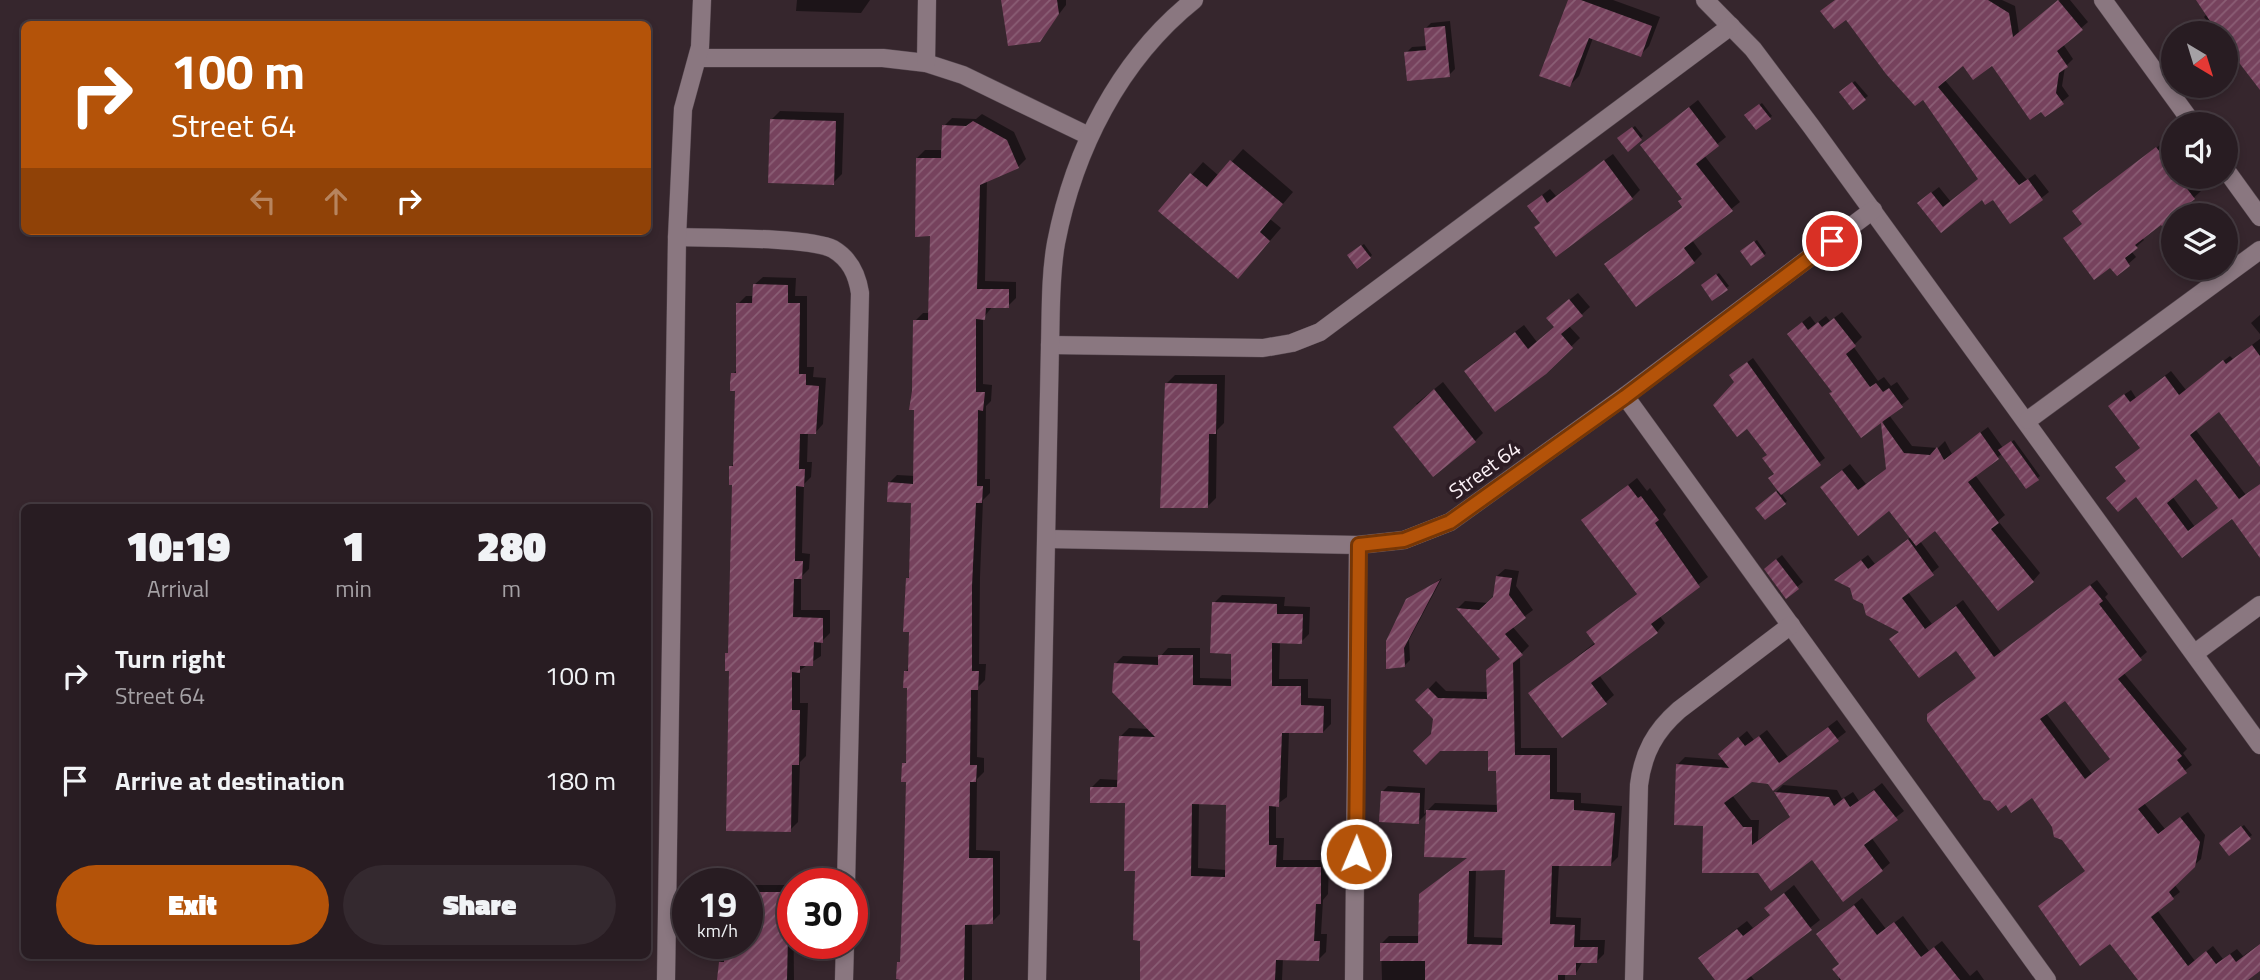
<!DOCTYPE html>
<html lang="en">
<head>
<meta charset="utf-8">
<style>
	:root { --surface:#281c22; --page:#34292f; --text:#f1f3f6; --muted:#a5a1a5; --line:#443a40; --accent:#b45309 }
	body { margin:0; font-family:"Titillium Web",sans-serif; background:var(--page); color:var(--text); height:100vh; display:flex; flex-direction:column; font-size:26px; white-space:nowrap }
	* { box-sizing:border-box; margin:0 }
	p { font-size:23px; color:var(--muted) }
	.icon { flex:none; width:38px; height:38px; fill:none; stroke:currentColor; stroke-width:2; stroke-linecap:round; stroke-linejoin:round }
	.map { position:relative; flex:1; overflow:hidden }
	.side { position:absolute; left:21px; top:504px; width:630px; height:455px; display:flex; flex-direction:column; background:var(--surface); border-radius:10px; box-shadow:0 4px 10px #0003,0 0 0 2px var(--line) }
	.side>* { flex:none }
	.guide { position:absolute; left:21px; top:21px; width:630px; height:214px; border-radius:10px; box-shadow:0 4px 10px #0003,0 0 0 2px var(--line); background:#b45309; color:#fff; overflow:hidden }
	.needle { width:46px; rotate:142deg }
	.buttons { position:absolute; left:2161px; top:21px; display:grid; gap:14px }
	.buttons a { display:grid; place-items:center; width:77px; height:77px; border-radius:50%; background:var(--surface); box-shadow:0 4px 10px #0003,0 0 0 2px var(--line); font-size:35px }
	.speed { position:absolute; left:672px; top:868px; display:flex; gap:14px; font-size:35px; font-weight:700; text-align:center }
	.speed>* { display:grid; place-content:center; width:91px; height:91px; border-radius:50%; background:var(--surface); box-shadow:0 4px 10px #0003,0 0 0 2px var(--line); line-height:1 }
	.speed small { font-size:18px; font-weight:400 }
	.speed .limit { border:10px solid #d22; background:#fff; color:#111 }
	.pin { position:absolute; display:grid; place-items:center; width:60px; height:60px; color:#fff; margin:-30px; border:4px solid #fff; border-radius:50%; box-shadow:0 2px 7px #0007 }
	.me { position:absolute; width:77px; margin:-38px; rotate:1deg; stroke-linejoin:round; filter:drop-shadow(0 0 5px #0008) }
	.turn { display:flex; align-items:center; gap:24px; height:147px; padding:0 35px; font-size:32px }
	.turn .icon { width:91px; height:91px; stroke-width:2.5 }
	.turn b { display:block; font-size:49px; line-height:60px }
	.lanes { display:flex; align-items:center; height:66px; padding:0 35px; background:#0003; justify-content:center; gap:35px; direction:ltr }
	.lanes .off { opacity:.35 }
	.eta { display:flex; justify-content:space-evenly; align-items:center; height:119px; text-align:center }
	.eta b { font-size:42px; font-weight:800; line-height:49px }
	.cta { display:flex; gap:14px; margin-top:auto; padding:14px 35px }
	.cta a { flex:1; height:80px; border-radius:42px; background:var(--accent); color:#fff; font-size:28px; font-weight:800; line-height:80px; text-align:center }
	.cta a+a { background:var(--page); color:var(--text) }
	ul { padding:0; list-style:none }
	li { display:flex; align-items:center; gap:21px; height:105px; padding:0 35px }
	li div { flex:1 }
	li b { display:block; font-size:26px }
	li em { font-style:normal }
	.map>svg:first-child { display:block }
	.shadow { fill:#0007; fill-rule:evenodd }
	.building { fill:url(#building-hatch); fill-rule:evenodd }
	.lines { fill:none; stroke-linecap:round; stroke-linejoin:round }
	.street-casing { stroke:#53454c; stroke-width:19 }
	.street { stroke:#8a7780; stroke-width:18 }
	.route-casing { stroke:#753606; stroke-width:18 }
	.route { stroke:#b45309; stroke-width:12 }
	.labels { text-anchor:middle; stroke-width:7; stroke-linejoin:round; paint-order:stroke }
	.street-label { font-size:21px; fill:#fcf1f6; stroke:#2c1c24 }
</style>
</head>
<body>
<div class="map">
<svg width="2260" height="980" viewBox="0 0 2260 980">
	<defs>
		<pattern id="building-hatch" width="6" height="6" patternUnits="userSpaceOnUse" patternTransform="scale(1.75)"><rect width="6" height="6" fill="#76425d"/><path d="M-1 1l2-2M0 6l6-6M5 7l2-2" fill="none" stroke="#8a5e75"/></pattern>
	</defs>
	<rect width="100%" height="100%" fill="#36262d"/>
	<g class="shadow">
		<path d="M797 0H870L861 13 796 11Z"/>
		<path d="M1003 0H1066V5L1039 40Z"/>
		<path d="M1570 0H1613L1660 17 1649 46 1640 55 1593 38 1579 76 1570 85Z"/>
		<path d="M1835 0H2002L2015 6 2019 33 2060 0H2070L2088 22 2063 44 2073 59 2065 67 2062 86 2069 96 2045 115 1993 64H1964L1944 79 2027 180 2035 174 2049 192 2011 222 1993 198H1982L1941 231 1926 197 1939 187 1951 202 1980 178 1923 97Z"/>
		<path d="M2202 0H2260V87L2238 57 2226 67V33H2217L2204 17 2208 13Z"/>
		<path d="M1450 21 1455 69 1449 75 1406 53 1412 47 1427 46 1425 29 1431 23Z"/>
		<path d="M1855 81 1868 96 1853 107 1841 92Z"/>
		<path d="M1698 100 1726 137 1704 155 1740 202 1692 240 1702 254 1694 262 1607 264 1684 205V198L1651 137Z"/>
		<path d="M1762 103 1772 116 1769 118 1749 113Z"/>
		<path d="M780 111 844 113 842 174 833 183 771 120Z"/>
		<path d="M982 114 1014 132 1026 159 1018 167 987 180 985 281 1016 282V298L1008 306H993L983 318V384L992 385 991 401 986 406 985 479H990V493L983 500 980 577 979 664H986L985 680 978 687 977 757 984 758V772L977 779 976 850 1000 851V914L992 922 972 923V980H903L899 963 902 960 907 781 904 764 908 760 909 686 905 672 910 667 908 578 911 575 912 501 889 483 897 475 915 476V321L923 313H930L932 235 917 158 925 150H943L944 126 952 118 976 119Z"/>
		<path d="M1635 126 1643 136 1628 149 1620 138Z"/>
		<path d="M2164 142 2174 155V177H2190L2201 191 2188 203 2193 209 2187 215H2174L2142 237 2144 240 2131 251 2136 257 2117 274 2074 211Z"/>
		<path d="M1243 149 1293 192 1270 219 1281 228 1250 264 1160 211 1203 162 1219 176Z"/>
		<path d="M1613 154 1640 190 1632 198 1541 223 1529 206 1537 199 1550 189 1556 196Z"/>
		<path d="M1757 240 1766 253 1764 255 1745 249Z"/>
		<path d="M1364 244 1372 255 1370 257 1351 253Z"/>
		<path d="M1719 273 1729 286 1726 288 1705 283Z"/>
		<path d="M763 277 796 278 795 296H807V367H814L813 377 826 378 823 424 815 433 808 432 807 462H812L811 477 804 484 802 553 810 554 809 569 801 577V610H830V633L821 642V656L800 670V703H808L806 756 800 762 798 822 790 830 727 654 730 651 734 483 731 467 735 462 737 389 733 374 738 369V304L746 296H754V285Z"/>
		<path d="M1578 293 1590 307 1569 326 1580 338 1545 372 1474 363 1524 325 1537 342 1555 327 1557 310Z"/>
		<path d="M1842 312 1862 337 1853 346 1878 381 1884 377 1891 386 1897 382 1909 399 1889 415 1912 446 1938 448 1945 441 1952 454 1988 427 2003 448 2014 440 2040 476 2026 487 2003 453 1975 475 2005 515 1998 521 2040 573 2033 581 1935 529 1920 541 1939 567 1908 592 1932 624 1963 600 2001 652 2097 580 2108 594 2105 597 2147 652 2123 672 2187 749 2183 753 2192 765 2144 803 2165 829 2188 812 2205 835 2201 859 2174 884 2180 892 2157 910 2195 961 2213 946 2223 959 2237 949 2243 956 2260 944V969L2244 980H2140L2087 870 2054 826 1977 677 1956 648 1901 631 1864 603 1843 574 1868 555 1875 564 1911 537 1889 509 1829 480 1850 464 1866 484 1888 468 1883 420 1834 392 1796 327 1810 316 1816 324 1826 316 1830 321ZM2065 698 2112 758 2092 774 2046 713Z"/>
		<path d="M2260 315V334L2251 323Z"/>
		<path d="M2260 339V464L2220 410 2195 429 2246 495 2260 484V537L2232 517 2182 556 2128 481 2142 447 2116 400 2131 390 2136 398 2171 371 2186 390 2230 356 2233 359ZM2197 477 2220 507 2195 527 2172 496Z"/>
		<path d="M1753 358 1825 458 1781 493 1787 501 1765 518 1757 508 1779 490 1776 473 1736 382 1737 370Z"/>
		<path d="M1175 375H1225L1224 423 1217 430 1216 498 1207 507 1166 384Z"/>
		<path d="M1443 382 1483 433 1475 441 1416 404Z"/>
		<path d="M1637 478 1647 491 1650 488 1666 510 1663 514 1708 577 1659 615 1665 623 1657 632 1599 675 1614 695 1605 703 1530 693 1596 642 1588 632 1638 593 1584 520Z"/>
		<path d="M1782 555 1803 582 1797 587 1772 563Z"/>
		<path d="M1505 569 1519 571 1516 586 1533 610 1512 626 1529 646 1520 655 1521 748H1557V792L1581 793V803L1622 806 1618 857 1610 865 1559 864 1556 917 1581 918 1580 940H1605L1604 954 1597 961H1583L1576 973H1565V980H1382L1381 944 1389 936H1420L1470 857 1427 813 1418 822 1382 792 1388 786 1425 788 1424 814 1435 803 1498 805V770L1490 749 1433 734 1435 718 1418 700 1436 681 1446 691 1488 692 1502 658 1458 608 1465 601 1488 603 1494 597 1497 576ZM1506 868 1504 938 1474 937 1476 869Z"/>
		<path d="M1442 578 1409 640 1410 660 1404 666 1387 667 1408 600Z"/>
		<path d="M1222 595 1285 597 1284 606 1310 607 1309 634 1301 642 1280 641 1279 679H1308V698L1331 699V724L1323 732 1289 731 1287 797 1276 805V838H1284L1283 860H1329L1328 894 1323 900 1321 934H1327L1326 952 1318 960 1283 958 1282 980H1141L1142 939 1137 869 1126 802 1092 787 1100 779 1119 780 1121 736 1129 728 1150 729 1115 664 1123 656 1160 657 1168 648H1200V678L1233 679V653L1214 603ZM1199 803H1227V870L1198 868Z"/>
		<path d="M1837 720 1846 732 1773 788 1769 782 1751 780 1732 795 1751 820H1759L1758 840 1792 816 1776 792 1783 785 1837 790 1842 799 1853 792 1859 801 1882 783 1904 811 1871 837 1890 863 1882 870 1812 858 1759 872 1705 824 1677 765 1685 757 1725 760 1728 747 1747 731 1754 740 1767 730 1788 757Z"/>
		<path d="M2244 825 2252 835 2229 854 2223 841Z"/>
		<path d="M747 885H793L794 980H719L720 962 747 943Z"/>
		<path d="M1794 885 1820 920 1750 975 1754 980H1717L1710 949 1747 921 1753 928 1771 914 1766 908Z"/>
		<path d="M1862 898 1886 929 1903 916 1929 951 1942 941 1970 976 1977 970 1984 980H1839L1840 963 1818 934Z"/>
	</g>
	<g class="building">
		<path d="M1001 0H1057L1059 14 1040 42 1008 46Z"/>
		<path d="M1568 0H1581L1652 26 1641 57 1589 38 1570 87 1539 76Z"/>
		<path d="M1835 0H1988L2009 13 2013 37 2058 0 2083 30 2057 51 2068 67 2059 73 2056 93 2064 104 2045 117 2041 112 2030 120 1992 66 1973 80 1963 66 1938 87 2019 185 2028 179 2043 200 2010 224 1993 200 1985 205 1982 200 1941 233 1917 203 1931 192 1943 207 1978 179 1923 100 1915 106 1886 74 1846 20 1834 29 1820 11Z"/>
		<path d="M2196 0H2260V90L2237 60 2226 69V33H2218Z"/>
		<path d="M1445 26 1450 77 1407 81 1404 52 1426 50 1424 28Z"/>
		<path d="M1852 82 1866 100 1853 110 1839 92Z"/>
		<path d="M1759 104 1771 119 1756 130 1744 115Z"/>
		<path d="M1689 107 1719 146 1696 164 1733 211 1684 248 1695 263 1636 307 1604 264 1682 207 1678 201 1682 199 1640 145Z"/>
		<path d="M770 119 836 121 834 185 768 183Z"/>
		<path d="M973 121 1007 140 1019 168 980 185 977 289H1009V308H986L985 320 976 319V392H985L983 411 978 410 977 486H983L982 503H976L972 586V671H979L978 690H971L970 765H977L976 782H970L969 858H993V924L965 925 964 980H901L896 979 897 962H900L904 858 906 782H901L902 763H906L907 688H903L904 671H908L909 632H903L906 578H909L911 503 887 502 888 482 913 484 914 410H909L912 391 913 320H928L930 236 915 237 916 158H941L942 125 966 126Z"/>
		<path d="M1632 127 1642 140 1628 152 1617 138Z"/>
		<path d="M2156 147 2174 170V177H2178L2195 199 2174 215V242L2161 225 2135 245 2138 248 2125 258 2130 266 2117 276 2110 268 2094 280 2063 238 2082 224 2072 211Z"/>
		<path d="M1230 160 1283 204 1260 232 1270 241 1238 279 1158 211 1190 173 1207 187Z"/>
		<path d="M1604 160 1633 199 1556 257 1534 227 1540 223 1527 206 1542 195 1547 203Z"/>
		<path d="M1754 241 1765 256 1751 266 1740 251Z"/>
		<path d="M1361 245 1371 258 1357 269 1347 255Z"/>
		<path d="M1716 274 1728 290 1712 301 1701 285Z"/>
		<path d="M753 284 788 285V303H800L799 374H806V385L819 386 816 434H800L799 469H805L804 487 796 486 795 561H803L802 579H794L793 617 823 618V643L814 642 813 666H800V673L792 672V710H800L799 765H792L791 832 726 831 729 671H725V653H728L732 485H729V466H733L735 391H730V383L731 373H736V303H752Z"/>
		<path d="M1569 299 1583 316 1561 334 1573 348 1546 374 1495 412 1464 371 1515 332 1528 349 1554 327 1546 318Z"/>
		<path d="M1834 318 1856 346 1846 354 1870 387 1876 383 1883 392 1889 388 1903 407 1882 422 1904 453 1930 455 1937 447 1944 460 1980 432 1999 459 1968 482 1999 523 1991 529 2034 582 1998 611 1935 531 1916 546 1889 511 1858 536 1820 487 1842 470 1858 490 1886 469 1881 423 1861 438 1829 393 1832 392 1787 334 1802 322 1808 330 1818 322 1822 327Z"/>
		<path d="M2252 345 2260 356V467L2219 412 2190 435 2239 499 2260 484V558L2232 519 2182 558 2136 497 2118 512 2106 498 2126 481 2115 467 2140 448 2108 406 2124 394 2130 402 2165 376 2179 395 2223 360 2226 364ZM2196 479 2218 508 2188 531 2167 503Z"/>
		<path d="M1747 362 1821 465 1781 495 1768 478 1774 474 1762 458 1767 455 1747 429 1737 437 1713 405 1734 382 1729 375Z"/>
		<path d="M1165 383 1217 384 1216 434H1209L1208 508H1160Z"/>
		<path d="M1434 389 1476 442 1433 477 1393 427Z"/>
		<path d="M2011 441 2039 480 2026 489 1998 450Z"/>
		<path d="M1628 485 1638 498 1641 496 1659 520 1655 523 1700 587 1651 624 1658 633 1591 683 1607 704 1562 738 1528 693 1595 644 1586 632 1637 594 1581 520Z"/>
		<path d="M1776 491 1786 504 1765 520 1755 508Z"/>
		<path d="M1908 539 1934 575 1902 598 1925 629 1956 606 1994 657 2090 585 2103 601 2099 604 2142 660 2118 679 2182 756 2177 760 2187 773 2138 809 2158 834 2180 817 2200 842 2195 867 2169 892 2174 899 2151 917 2188 966 2206 951 2216 964 2230 954 2236 962 2260 944V971L2248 980H2138L2110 944 2080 966 2038 906 2085 871 2062 840 2054 837 2052 827 2032 798 2011 813 2006 805 1998 811 1990 801 1984 800 1927 721V714L1976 678 1956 651 1919 678 1889 639 1899 632 1866 615 1863 604 1853 599 1850 588 1834 580 1861 560 1868 569ZM2065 701 2110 759 2085 779 2040 719Z"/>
		<path d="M1776 559 1799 589 1786 599 1764 569Z"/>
		<path d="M1496 576 1512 578 1509 595 1526 618 1505 634 1523 655 1513 663 1515 755H1550V799L1574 800V810L1615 813 1611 866H1552L1550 924 1575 925 1574 947H1598L1597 963H1576V975H1558V980H1425V961H1380V943H1418L1419 894 1467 858 1424 857 1426 810 1497 812 1496 771H1488V751H1440L1426 765 1413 751 1431 734 1433 719 1415 700 1428 688 1438 698 1487 699 1486 670 1500 659 1456 608 1479 610 1493 597ZM1505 870 1502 945 1467 944 1469 871Z"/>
		<path d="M1440 580 1404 648 1405 667 1386 669V641L1406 599Z"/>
		<path d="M1212 602 1277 604V614H1303L1302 644 1272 643V686H1301V705L1324 706 1323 733H1282L1279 807 1269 806V845H1277L1276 867H1321V904H1316L1314 941H1320L1319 961 1276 960 1275 980H1140V941L1133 940 1135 871H1124L1125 803H1090V787H1117L1119 736 1155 737 1112 692 1114 663 1158 665V655H1193V685L1231 686V654L1210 653ZM1192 804 1226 805 1225 877 1191 876Z"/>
		<path d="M1828 727 1839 741 1773 791 1768 784 1752 782 1724 803 1743 827H1752V845L1790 817 1774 792 1829 797 1834 806 1844 798 1850 807 1874 790 1898 820 1864 845 1883 871 1843 902 1812 860 1771 891 1758 873H1702L1703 826 1674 825 1676 764 1729 768 1718 754 1738 737 1745 746 1759 736 1779 763Z"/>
		<path d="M1381 791 1420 793 1419 824 1379 822Z"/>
		<path d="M2241 826 2251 839 2229 856 2219 843Z"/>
		<path d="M747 892H789L787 980H717L719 962H724V943H747Z"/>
		<path d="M1784 893 1812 930 1746 980H1715L1698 958 1737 929 1743 936 1770 915 1764 908Z"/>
		<path d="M1854 905 1877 935 1894 922 1921 957 1934 947 1960 980H1841L1832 969 1839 964 1816 934Z"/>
	</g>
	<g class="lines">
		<defs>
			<g id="street">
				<path d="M1705 0 1753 49 1811 126 2260 745"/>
				<path d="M2103 0 2193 124"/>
				<path d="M698 58H883L926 63 963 75 1089 136"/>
				<path d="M926 63 927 0"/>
				<path d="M2226 170 2260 217"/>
				<path d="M677 237C709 238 810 237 833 249 850 259 857 274 860 293L846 884"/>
				<path d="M1050 345 1263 348 1292 343 1320 332 1731 26"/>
				<path d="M1625 396 2047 980"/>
				<path d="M2028 420 2260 250"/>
				<path d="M1047 539 1358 545 1404 540 1450 522 1625 396 1873 210"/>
				<path d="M2195 653 2260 605"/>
				<path d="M666 980 677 237 683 109 700 47 702 0"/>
				<path d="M844 980 845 943"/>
				<path d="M1037 980 1050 345C1051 311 1050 277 1056 243 1074 150 1119 60 1194 0"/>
				<path d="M1354 980 1358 545"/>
				<path d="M1634 980 1639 785C1643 753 1655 731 1679 710L1791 625"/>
			</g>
		</defs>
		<use href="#street" class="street-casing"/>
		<use href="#street" class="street"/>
	</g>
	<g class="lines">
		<defs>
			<path id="route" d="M1356 854 1359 545 1404 540 1450 522 1625 397 1832 241"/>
		</defs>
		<use href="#route" class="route-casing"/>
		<use href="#route" class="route"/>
	</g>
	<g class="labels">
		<g class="street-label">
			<text transform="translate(1485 470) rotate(-36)" y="7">Street 64</text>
		</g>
	</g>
</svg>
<div class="buttons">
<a><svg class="needle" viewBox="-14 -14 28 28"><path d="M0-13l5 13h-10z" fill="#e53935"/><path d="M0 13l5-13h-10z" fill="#a5a1a5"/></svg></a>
<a><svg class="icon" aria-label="sound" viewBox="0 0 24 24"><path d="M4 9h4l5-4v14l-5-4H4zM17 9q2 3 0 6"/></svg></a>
<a><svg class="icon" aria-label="layers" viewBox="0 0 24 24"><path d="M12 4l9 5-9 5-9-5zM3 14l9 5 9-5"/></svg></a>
</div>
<div class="speed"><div>19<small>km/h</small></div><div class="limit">30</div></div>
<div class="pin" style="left:1832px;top:241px;background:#d93025"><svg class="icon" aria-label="arrive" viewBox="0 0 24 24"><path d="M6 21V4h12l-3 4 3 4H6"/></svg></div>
<svg class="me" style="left:1356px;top:854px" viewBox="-20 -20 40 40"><circle r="17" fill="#b45309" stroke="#fff" stroke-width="3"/><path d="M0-11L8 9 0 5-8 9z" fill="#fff"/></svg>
<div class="guide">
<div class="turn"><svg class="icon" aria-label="right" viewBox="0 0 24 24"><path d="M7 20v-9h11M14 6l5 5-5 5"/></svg><div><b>100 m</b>Street 64</div></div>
<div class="lanes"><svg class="icon off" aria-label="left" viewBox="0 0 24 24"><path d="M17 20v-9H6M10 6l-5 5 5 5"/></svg><svg class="icon off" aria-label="ahead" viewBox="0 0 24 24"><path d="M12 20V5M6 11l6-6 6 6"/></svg><svg class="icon" aria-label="right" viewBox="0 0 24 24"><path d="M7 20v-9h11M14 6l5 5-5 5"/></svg></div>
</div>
<section class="side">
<div class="eta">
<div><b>10:19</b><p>Arrival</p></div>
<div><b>1</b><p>min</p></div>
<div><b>280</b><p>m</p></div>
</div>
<ul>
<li><svg class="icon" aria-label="right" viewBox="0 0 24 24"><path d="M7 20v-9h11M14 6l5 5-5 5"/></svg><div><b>Turn right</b><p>Street 64</p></div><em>100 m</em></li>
<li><svg class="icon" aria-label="arrive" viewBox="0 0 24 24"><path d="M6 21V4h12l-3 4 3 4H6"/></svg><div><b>Arrive at destination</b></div><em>180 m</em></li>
</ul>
<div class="cta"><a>Exit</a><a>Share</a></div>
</section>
</div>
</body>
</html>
